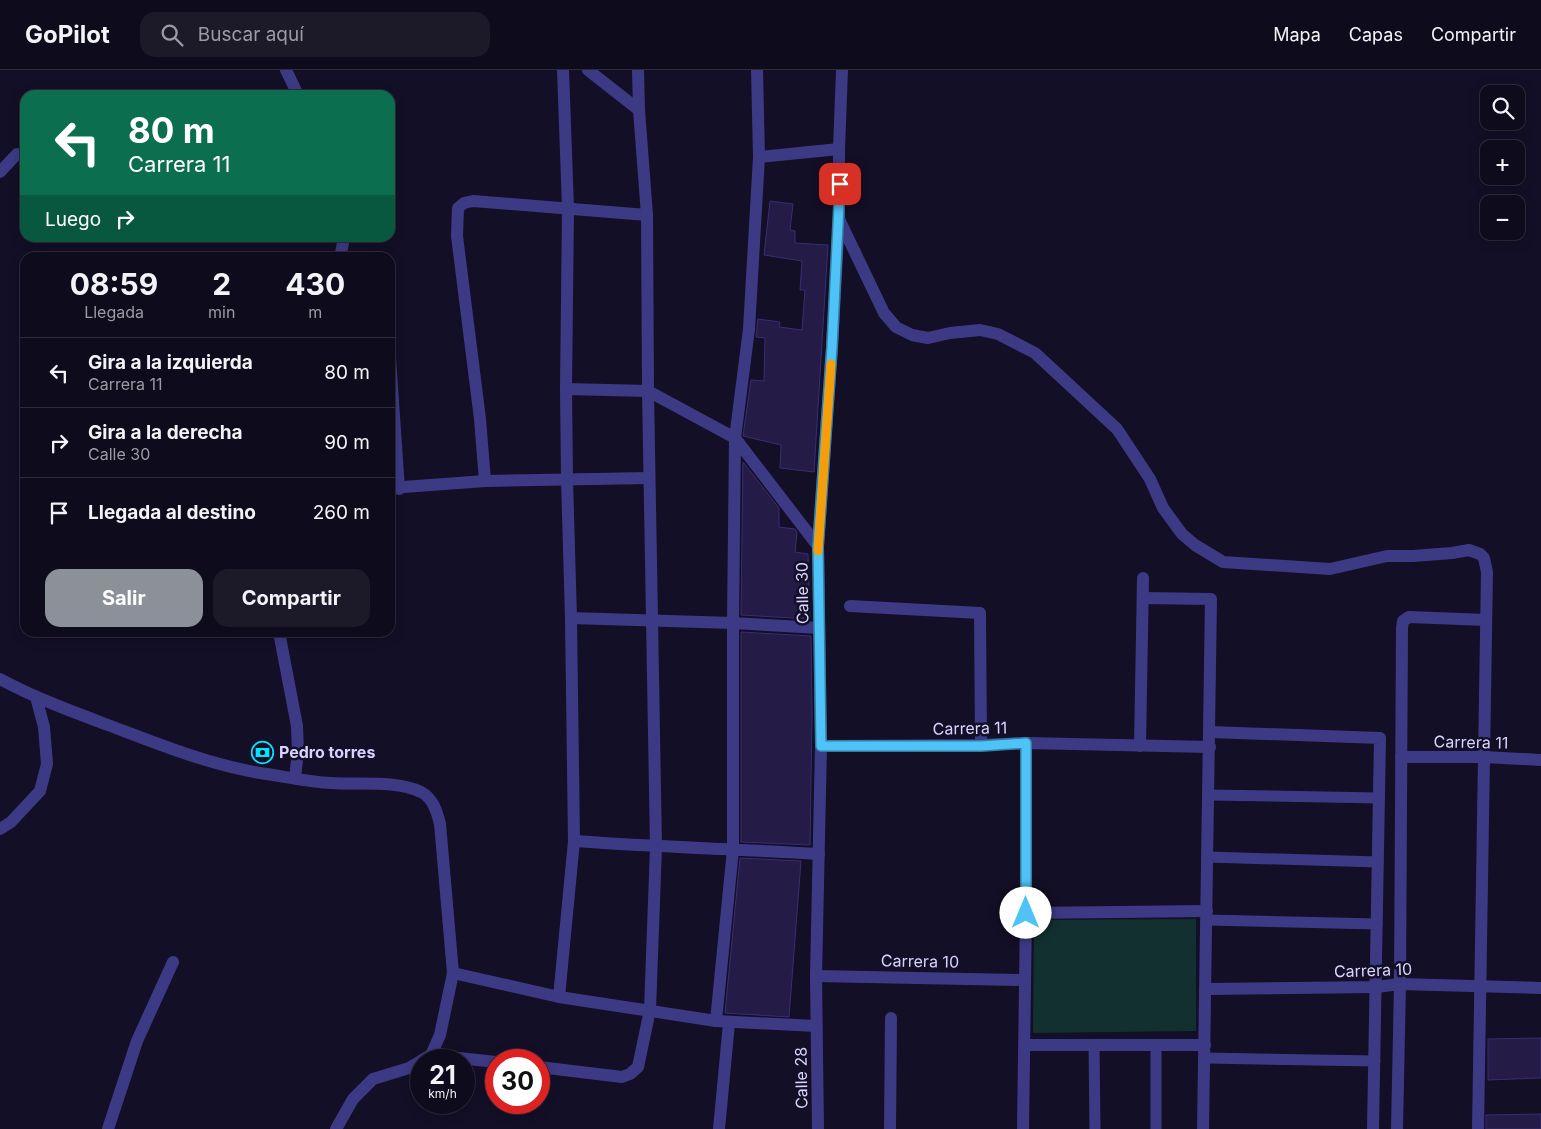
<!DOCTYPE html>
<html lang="es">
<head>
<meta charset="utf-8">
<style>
	:root { --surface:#0e0b1c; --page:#1c1929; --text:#f1f3f6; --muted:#9b9ba3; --line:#2e2b3b; --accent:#8c9099 }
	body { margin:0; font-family:Inter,sans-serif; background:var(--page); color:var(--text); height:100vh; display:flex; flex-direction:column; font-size:19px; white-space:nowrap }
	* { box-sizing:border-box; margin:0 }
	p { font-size:16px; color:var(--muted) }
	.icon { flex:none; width:28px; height:28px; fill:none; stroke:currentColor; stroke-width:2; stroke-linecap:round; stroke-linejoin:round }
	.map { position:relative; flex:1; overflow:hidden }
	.drawer { position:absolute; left:20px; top:182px; width:375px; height:385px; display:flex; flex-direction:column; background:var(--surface); border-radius:15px; box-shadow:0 2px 12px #0003,0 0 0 1px var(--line) }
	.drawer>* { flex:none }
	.hud { position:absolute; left:20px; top:20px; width:375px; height:152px; border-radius:15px; box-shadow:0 2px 12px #0003,0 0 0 1px var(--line); background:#0b6e4f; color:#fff; overflow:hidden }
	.fabs { position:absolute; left:1480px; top:15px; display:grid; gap:10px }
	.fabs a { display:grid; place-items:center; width:45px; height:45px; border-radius:10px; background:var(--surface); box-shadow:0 2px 12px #0003,0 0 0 1px var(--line); font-size:25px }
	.speed { position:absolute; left:410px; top:979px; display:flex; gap:10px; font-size:25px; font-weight:700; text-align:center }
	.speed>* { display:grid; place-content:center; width:65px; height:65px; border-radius:50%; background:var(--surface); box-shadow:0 2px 12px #0003,0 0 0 1px var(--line); line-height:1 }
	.speed small { font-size:12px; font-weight:400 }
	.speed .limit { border:8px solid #d22; background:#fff; color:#111 }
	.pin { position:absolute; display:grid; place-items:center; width:42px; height:42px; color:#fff; margin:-21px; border-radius:10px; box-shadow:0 2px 8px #0006 }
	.me { position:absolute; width:55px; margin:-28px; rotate:0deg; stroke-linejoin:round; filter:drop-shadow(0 0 4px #0008) }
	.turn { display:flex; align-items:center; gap:18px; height:105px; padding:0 25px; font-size:22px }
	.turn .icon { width:65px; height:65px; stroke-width:2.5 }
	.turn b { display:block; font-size:35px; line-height:42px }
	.then { display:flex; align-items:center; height:48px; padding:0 25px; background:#0003; gap:10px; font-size:19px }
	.eta { display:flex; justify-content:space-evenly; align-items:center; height:85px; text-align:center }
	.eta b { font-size:30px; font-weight:700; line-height:35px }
	.cta { display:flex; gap:10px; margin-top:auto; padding:10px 25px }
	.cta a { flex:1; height:58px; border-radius:15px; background:var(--accent); color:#fff; font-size:20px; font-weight:700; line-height:58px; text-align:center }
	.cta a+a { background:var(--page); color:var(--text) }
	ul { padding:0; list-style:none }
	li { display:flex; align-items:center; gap:15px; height:70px; padding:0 25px; border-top:1px solid var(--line) }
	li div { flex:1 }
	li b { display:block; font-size:19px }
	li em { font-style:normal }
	header { display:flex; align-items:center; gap:30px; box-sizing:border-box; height:70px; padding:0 25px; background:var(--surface); border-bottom:1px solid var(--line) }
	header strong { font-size:24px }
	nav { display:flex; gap:28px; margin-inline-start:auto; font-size:18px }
	.search { width:350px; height:45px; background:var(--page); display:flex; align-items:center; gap:12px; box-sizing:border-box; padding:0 18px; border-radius:15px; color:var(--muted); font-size:19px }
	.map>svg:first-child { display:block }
	.green { fill:#12302f }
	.building { fill:#241b47; stroke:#3b2d73 }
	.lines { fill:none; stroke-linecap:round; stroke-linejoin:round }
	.pedestrian { stroke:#3d3a85; stroke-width:11 }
	.minor { stroke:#3d3a85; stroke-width:12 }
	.route-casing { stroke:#337fa1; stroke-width:12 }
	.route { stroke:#4fc3f7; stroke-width:9 }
	.slow { stroke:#f59e0b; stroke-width:9 }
	.labels { text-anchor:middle; stroke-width:5; stroke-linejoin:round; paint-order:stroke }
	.street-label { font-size:16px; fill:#d9d4ff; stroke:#130f26 }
	.poi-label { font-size:16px; font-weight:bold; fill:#d9d4ff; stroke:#130f26; text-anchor:start }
</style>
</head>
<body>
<header>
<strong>GoPilot</strong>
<div class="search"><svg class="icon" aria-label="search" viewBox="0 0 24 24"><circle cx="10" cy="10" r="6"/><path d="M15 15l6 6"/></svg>Buscar aquí</div>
<nav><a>Mapa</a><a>Capas</a><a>Compartir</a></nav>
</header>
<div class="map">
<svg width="1541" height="1059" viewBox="0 0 1541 1059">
	<rect width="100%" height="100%" fill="#130f26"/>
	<path class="green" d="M1196 849V961L1033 963 1034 850Z"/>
	<g class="building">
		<path d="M770 131 793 134 790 160 795 161V173L828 175 814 402 780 398 781 375 743 366 751 310 764 311 765 268 756 267 758 249 780 252 779 257 802 260 805 220H800L802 191 764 185Z"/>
		<path d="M743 392 779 438V457L795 459 797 463 795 482 808 484 810 549 741 545Z"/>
		<path d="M741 562 811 566 812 644 810 775 741 772Z"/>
		<path d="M740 788 801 791 789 947 725 943Z"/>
		<path d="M1541 968V1008L1488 1010V969Z"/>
		<path d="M1541 1044V1059H1486V1045Z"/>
	</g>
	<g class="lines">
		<g class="pedestrian">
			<path d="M1209 725 1379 728"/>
			<path d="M1208 787 1378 792"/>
			<path d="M1207 850 1377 854"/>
			<path d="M1094 975 1095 1059"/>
			<path d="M1156 975V1059"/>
			<path d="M1205 988 1375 991"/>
		</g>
		<g class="minor">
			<path d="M286 0 298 25"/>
			<path d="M588 0 639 40"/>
			<path d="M759 87 839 79"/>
			<path d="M0 102 17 84"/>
			<path d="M839 149 884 243 896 257 912 265 928 268 950 263 980 260 998 264 1035 283 1117 359 1150 409 1163 438 1182 464 1195 475 1223 492 1330 499 1387 486H1413L1452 483 1469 480 1480 484 1484 488 1487 502 1478 1059"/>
			<path d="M340 188 344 168"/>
			<path d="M390 288 399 419"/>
			<path d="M566 319 648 321 735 368 818 476"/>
			<path d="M485 411 480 349 457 166 458 138 464 133 473 131 647 145"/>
			<path d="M390 418 485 411 649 408"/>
			<path d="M1143 528 1211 529 1203 1059"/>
			<path d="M850 536 980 543 981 675"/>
			<path d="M571 548 733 553 819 558"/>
			<path d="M279 562 297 656 298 681 295 708"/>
			<path d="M0 609C35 628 71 641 108 655 158 674 207 694 260 703 283 706 308 712 331 713 360 715 395 710 421 722 433 728 437 742 440 754L453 903 440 965 431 985 422 990"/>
			<path d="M1210 662 1380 668 1373 1059"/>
			<path d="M821 676 981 675 1026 673 1210 677"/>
			<path d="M1140 676 1143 508"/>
			<path d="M1401 687H1484L1541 690"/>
			<path d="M0 759 11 752 40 721 47 694 44 657 36 627"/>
			<path d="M574 771C656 777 737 779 819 784"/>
			<path d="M1026 843 1207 841"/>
			<path d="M453 903 559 927 716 951 816 956"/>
			<path d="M816 906 1024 910"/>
			<path d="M1205 919 1376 917 1400 914 1541 918"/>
			<path d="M559 927 574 771 571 548 567 409 566 319 568 138 563 0"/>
			<path d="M716 951 733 779V553L735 368 749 259 759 87 757 0"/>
			<path d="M1025 975H1205"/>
			<path d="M431 985 496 992"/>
			<path d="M539 997 622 1007 630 1004 638 997 650 940 656 777 648 321 647 145 639 40 638 0"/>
			<path d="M108 1059 137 971 173 892"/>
			<path d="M336 1059 353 1029 373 1009 409 998 421 991"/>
			<path d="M719 1059 729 953"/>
			<path d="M818 1059 816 906 821 676 818 476 832 277 839 149V79L842 0"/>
			<path d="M890 1059 891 948"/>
			<path d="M1023 1059 1026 843V673"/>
			<path d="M1397 1059 1400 914 1402 558 1403 551 1409 547 1486 550"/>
		</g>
	</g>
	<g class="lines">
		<defs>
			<path id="route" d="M840 114 832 277 818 476 821 676H981L1026 673V843"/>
		</defs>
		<use href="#route" class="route-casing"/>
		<use href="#route" class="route"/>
		<path class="slow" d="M818 481 831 294"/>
	</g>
	<defs>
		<symbol id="bank-ring" viewBox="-11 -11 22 22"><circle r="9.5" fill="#130f26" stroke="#00e5ff" stroke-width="1.5"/><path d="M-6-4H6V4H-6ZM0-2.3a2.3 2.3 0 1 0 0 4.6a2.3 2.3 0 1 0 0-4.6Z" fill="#00e5ff"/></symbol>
	</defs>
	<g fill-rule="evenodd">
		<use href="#bank-ring" x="250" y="670" width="25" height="25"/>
	</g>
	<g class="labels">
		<g class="street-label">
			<text transform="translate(802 523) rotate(-91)" y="6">Calle 30</text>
			<text transform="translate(970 658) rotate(-1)" y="6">Carrera 11</text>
			<text transform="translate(1471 672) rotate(1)" y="6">Carrera 11</text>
			<text transform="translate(920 891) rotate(1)" y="6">Carrera 10</text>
			<text transform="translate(1373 900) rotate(-2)" y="6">Carrera 10</text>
			<text transform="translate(801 1008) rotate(-91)" y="6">Calle 28</text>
		</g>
		<g class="poi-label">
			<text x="279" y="688">Pedro torres</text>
		</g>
	</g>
</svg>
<div class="fabs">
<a><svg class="icon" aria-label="search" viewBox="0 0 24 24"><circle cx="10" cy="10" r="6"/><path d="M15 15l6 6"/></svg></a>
<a>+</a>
<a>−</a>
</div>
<div class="speed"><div>21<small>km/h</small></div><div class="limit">30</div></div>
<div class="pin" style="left:840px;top:114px;background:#d93025"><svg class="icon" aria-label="arrive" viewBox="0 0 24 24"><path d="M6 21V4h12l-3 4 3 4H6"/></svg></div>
<svg class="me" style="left:1026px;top:843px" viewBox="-20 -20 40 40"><circle r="19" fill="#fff"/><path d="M0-13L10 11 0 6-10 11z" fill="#4fc3f7"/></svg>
<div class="hud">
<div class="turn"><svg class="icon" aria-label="left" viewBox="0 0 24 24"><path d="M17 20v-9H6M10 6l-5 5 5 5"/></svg><div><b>80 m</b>Carrera 11</div></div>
<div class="then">Luego<svg class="icon" aria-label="right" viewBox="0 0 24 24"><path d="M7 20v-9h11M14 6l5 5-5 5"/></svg></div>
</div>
<section class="drawer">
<div class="eta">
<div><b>08:59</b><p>Llegada</p></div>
<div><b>2</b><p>min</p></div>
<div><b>430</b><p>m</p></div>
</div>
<ul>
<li><svg class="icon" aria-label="left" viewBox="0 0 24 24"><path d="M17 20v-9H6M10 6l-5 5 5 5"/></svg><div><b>Gira a la izquierda</b><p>Carrera 11</p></div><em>80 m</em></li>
<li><svg class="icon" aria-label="right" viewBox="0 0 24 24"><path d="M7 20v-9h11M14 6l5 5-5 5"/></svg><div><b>Gira a la derecha</b><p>Calle 30</p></div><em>90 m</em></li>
<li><svg class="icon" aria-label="arrive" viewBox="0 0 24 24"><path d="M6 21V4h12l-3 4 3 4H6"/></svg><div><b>Llegada al destino</b></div><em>260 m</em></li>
</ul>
<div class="cta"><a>Salir</a><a>Compartir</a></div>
</section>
</div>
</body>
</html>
